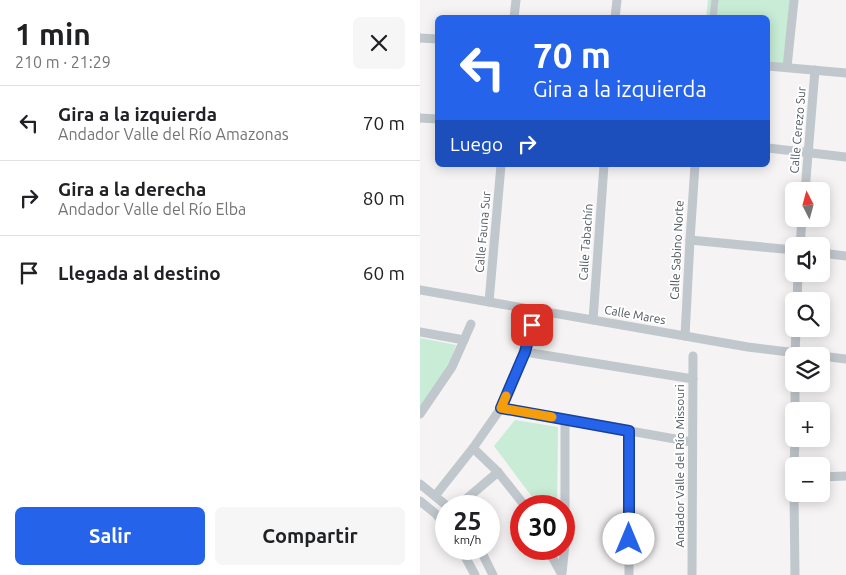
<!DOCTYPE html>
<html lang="es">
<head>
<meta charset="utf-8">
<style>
	:root { --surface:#fff; --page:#f6f6f6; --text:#202124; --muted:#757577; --line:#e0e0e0; --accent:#2563eb }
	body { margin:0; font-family:Ubuntu,sans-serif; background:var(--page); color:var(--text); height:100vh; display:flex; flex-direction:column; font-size:19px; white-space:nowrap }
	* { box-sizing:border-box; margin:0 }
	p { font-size:16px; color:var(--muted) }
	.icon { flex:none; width:28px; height:28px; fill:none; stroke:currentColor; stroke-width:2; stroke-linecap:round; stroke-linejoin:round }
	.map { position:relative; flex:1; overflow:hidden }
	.sheet { display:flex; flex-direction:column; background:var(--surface); width:420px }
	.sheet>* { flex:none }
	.guide { position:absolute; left:15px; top:15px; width:335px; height:152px; border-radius:8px; box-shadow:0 2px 12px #0003; background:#2563eb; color:#fff; overflow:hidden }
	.needle { width:32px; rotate:354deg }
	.controls { position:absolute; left:365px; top:182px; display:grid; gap:10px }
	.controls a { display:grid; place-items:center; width:45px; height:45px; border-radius:8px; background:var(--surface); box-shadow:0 2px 12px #0003; font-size:25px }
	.speed { position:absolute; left:15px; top:495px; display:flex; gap:10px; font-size:25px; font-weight:700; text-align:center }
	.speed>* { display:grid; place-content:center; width:65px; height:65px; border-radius:50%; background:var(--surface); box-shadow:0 2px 12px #0003; line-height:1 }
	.speed small { font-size:12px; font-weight:400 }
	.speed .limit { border:8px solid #d22; background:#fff; color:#111 }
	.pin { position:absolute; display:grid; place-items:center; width:42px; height:42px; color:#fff; margin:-21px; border-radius:10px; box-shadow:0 2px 8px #0006 }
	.me { position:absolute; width:55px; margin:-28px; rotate:0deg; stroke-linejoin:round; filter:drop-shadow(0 0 4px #0008) }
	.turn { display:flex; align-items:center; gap:18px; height:105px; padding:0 15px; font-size:22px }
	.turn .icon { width:65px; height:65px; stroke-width:2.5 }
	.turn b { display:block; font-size:35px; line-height:42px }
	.then { display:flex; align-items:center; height:48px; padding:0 15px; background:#0003; gap:10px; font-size:19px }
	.round { display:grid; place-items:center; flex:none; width:52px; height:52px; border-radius:8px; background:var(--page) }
	.overview { display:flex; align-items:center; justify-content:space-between; height:85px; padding:0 15px }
	h1 { font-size:30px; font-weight:700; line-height:38px }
	.cta { display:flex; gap:10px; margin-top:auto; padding:10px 15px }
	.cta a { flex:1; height:58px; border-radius:8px; background:var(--accent); color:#fff; font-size:20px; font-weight:700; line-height:58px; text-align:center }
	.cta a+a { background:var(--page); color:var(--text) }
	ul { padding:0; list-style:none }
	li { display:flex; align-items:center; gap:15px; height:75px; padding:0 15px; border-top:1px solid var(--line) }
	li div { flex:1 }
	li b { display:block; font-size:19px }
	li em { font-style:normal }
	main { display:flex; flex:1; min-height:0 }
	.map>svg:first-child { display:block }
	.green { fill:#c8ecd5 }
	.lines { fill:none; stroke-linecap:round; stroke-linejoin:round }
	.pedestrian { stroke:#c0c7cd; stroke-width:7 }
	.minor { stroke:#c0c7cd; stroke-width:9 }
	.route-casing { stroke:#184099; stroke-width:12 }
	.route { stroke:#2563eb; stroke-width:9 }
	.slow { stroke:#f59e0b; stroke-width:9 }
	.labels { text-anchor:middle; stroke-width:4; stroke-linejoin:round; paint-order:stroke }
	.street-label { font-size:12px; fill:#4c565e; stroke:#fff }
</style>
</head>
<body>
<main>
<section class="sheet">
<div class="overview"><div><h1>1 min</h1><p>210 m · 21:29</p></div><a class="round"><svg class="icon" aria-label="close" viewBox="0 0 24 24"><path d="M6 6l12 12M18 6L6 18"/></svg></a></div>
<ul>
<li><svg class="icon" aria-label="left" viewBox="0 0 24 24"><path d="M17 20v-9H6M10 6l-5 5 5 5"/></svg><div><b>Gira a la izquierda</b><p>Andador Valle del Río Amazonas</p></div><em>70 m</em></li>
<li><svg class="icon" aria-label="right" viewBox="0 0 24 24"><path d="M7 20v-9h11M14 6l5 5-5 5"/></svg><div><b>Gira a la derecha</b><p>Andador Valle del Río Elba</p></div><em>80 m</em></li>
<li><svg class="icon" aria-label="arrive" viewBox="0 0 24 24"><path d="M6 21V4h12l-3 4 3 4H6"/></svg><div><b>Llegada al destino</b></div><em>60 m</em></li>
</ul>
<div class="cta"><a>Salir</a><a>Compartir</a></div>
</section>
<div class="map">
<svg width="426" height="575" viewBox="0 0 426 575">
	<rect width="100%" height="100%" fill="#f5f3f3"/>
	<g class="green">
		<path d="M288 0H370L363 63 348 62V18H286Z"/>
		<path d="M0 338 36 345 29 365 1 406 0 405Z"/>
		<path d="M95 420 138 427 137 506H119L74 446Z"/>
	</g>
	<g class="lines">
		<path class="pedestrian" d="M293 18 295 0"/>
		<g class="minor">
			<path d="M94 18 96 0"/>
			<path d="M195 18 197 0"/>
			<path d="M0 38 18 39"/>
			<path d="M348 66 426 73"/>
			<path d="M367 67 374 0"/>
			<path d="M0 118 18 119"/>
			<path d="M348 148 426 157"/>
			<path d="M385 191 395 70"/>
			<path d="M270 240 374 250"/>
			<path d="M380 246 382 219"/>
			<path d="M401 253 426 256"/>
			<path d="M0 290 328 347 426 359"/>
			<path d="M377 301 378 274"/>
			<path d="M69 302 81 165"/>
			<path d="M173 320 184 165"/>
			<path d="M0 332 44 340"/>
			<path d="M265 336 270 240 275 165"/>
			<path d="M105 352 273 379"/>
			<path d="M375 356 376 329"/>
			<path d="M81 408 272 442"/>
			<path d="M375 411V384"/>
			<path d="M0 414 32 367 51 324"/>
			<path d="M53 448 78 472 105 506"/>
			<path d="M374 466 375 439"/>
			<path d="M401 477 426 476"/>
			<path d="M0 484 27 506"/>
			<path d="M374 494 375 575"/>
			<path d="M15 496 53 448 81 408 105 352 112 325"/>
			<path d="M0 501 16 514 26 527"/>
			<path d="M38 506 78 472"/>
			<path d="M41 549 55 575"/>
			<path d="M60 549 73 575"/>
			<path d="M128 549 141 573"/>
			<path d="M142 573 145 544V419"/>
			<path d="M209 575V431"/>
			<path d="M272 575 273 356"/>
		</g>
	</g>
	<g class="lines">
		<defs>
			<path id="route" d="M112 325 105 352 81 408 209 431V539"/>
		</defs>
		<use href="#route" class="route-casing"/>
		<use href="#route" class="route"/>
		<path class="slow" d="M86 396 81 408 132 417"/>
	</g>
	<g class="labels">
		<g class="street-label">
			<text transform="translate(378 130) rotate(-85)" y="4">Calle Cerezo Sur</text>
			<text transform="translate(63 232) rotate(-85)" y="4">Calle Fauna Sur</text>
			<text transform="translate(166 242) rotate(-86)" y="4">Calle Tabachín</text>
			<text transform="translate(257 250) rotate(-87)" y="4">Calle Sabino Norte</text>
			<text transform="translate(215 315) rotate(10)" y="4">Calle Mares</text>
			<text transform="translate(260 466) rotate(-90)" y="4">Andador Valle del Río Missouri</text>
		</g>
	</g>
</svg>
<div class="controls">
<a><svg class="needle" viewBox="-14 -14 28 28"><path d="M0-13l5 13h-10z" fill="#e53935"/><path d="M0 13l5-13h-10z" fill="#757577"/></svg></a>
<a><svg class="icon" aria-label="sound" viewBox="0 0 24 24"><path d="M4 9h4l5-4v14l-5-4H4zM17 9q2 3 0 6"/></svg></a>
<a><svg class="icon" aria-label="search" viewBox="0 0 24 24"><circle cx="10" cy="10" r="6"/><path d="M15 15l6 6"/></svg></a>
<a><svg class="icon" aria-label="layers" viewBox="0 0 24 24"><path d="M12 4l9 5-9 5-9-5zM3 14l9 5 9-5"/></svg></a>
<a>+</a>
<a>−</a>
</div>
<div class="speed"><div>25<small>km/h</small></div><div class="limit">30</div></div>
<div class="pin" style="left:112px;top:325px;background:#d93025"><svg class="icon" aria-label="arrive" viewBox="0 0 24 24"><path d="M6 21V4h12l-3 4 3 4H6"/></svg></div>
<svg class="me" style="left:209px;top:539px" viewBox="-20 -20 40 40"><circle r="19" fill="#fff"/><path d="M0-13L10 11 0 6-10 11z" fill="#2563eb"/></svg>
<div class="guide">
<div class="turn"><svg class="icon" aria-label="left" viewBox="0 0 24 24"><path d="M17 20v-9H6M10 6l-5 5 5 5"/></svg><div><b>70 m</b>Gira a la izquierda</div></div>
<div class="then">Luego<svg class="icon" aria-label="right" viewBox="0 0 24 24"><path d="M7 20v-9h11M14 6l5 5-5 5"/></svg></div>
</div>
</div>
</main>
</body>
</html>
